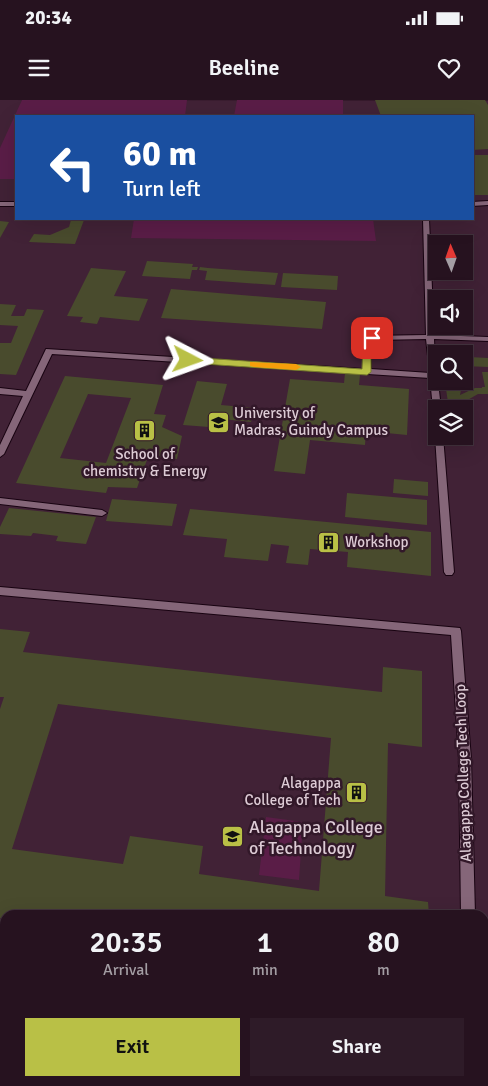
<!DOCTYPE html>
<html lang="en">
<head>
<meta charset="utf-8">
<style>
	:root { --surface:#26121f; --page:#2e1b28; --text:#f1f3f6; --muted:#a49ea4; --line:#42323d; --accent:#b9c046 }
	body { margin:0; font-family:Signika,sans-serif; background:var(--page); color:var(--text); height:100vh; display:flex; flex-direction:column; font-size:19px; white-space:nowrap }
	* { box-sizing:border-box; margin:0 }
	p { font-size:16px; color:var(--muted) }
	.icon { flex:none; width:28px; height:28px; fill:none; stroke:currentColor; stroke-width:2; stroke-linecap:round; stroke-linejoin:round }
	.map { position:relative; flex:1; overflow:hidden }
	.panel { position:absolute; left:0px; top:810px; width:489px; height:176px; display:flex; flex-direction:column; background:var(--surface); border-radius:15px 15px 0 0; box-shadow:0 5px 20px #0002,0 0 0 1px var(--line) }
	.panel>* { flex:none }
	.banner { position:absolute; left:15px; top:15px; width:459px; height:105px; border-radius:0px; box-shadow:0 5px 20px #0002,0 0 0 1px var(--line); background:#1a4fa0; color:#fff; overflow:hidden }
	.needle { width:32px; rotate:358deg }
	.fabs { position:absolute; left:428px; top:135px; display:grid; gap:10px }
	.fabs a { display:grid; place-items:center; width:45px; height:45px; border-radius:0px; background:var(--surface); box-shadow:0 5px 20px #0002,0 0 0 1px var(--line); font-size:25px }
	.pin { position:absolute; display:grid; place-items:center; width:42px; height:42px; color:#fff; margin:-21px; border-radius:10px; box-shadow:0 2px 8px #0006 }
	.me { position:absolute; width:55px; margin:-28px; rotate:94deg; stroke-linejoin:round; filter:drop-shadow(0 0 4px #0008) }
	.turn { display:flex; align-items:center; gap:18px; height:105px; padding:0 25px; font-size:22px }
	.turn .icon { width:65px; height:65px; stroke-width:2.5 }
	.turn b { display:block; font-size:35px; line-height:42px }
	.eta { display:flex; justify-content:space-evenly; align-items:center; height:85px; text-align:center }
	.eta b { font-size:30px; font-weight:600; line-height:35px }
	.action { display:flex; gap:10px; margin-top:auto; padding:10px 25px }
	.action a { flex:1; height:58px; border-radius:0px; background:var(--accent); color:#111; font-size:20px; font-weight:600; line-height:58px; text-align:center }
	.action a+a { background:var(--page); color:var(--text) }
	.status { display:flex; justify-content:space-between; align-items:center; height:35px; padding:0 25px; background:var(--surface); direction:ltr }
	.status svg { height:14px; fill:currentColor }
	header { display:flex; justify-content:space-between; align-items:center; height:65px; padding:0 25px; background:var(--surface); font-size:22px; font-weight:600 }
	.map>svg:first-child { display:block }
	.built { fill:#412236; fill-rule:evenodd }
	.green { fill:#5a1d47 }
	.building { fill:#494b2d; fill-rule:evenodd }
	.lines { fill:none; stroke-linecap:round; stroke-linejoin:round }
	.lane-casing { stroke:#180311; stroke-width:2 }
	.lane { fill:#856679; fill-rule:evenodd }
	.route { fill:#b9c046; stroke:#787d2e }
	.slow { fill:#f59e0b }
	.labels { text-anchor:middle; stroke-width:5; stroke-linejoin:round; paint-order:stroke }
	.poi-label { font-size:15px; fill:#ddcbd5; stroke:#321829; text-anchor:start }
	.street-label { font-size:15px; fill:#ddcbd5; stroke:#321829 }
	.near-poi-label { font-size:18px; fill:#ddcbd5; stroke:#321829; text-anchor:start }
</style>
</head>
<body>
<div class="status"><b>20:34</b><svg viewBox="0 0 49 12"><path d="M0 12V9h3v3zM5 12V6h3v6zM10 12V3h3v9zM15 12V0h3v12zM26 1h20v11H26zM47 4h2v5h-2z"/></svg></div>
<header><svg class="icon" aria-label="menu" viewBox="0 0 24 24"><path d="M4 6h16M4 12h16M4 18h16"/></svg>Beeline<svg class="icon" aria-label="heart" viewBox="0 0 24 24"><path d="M12 20l-8-8c-3-5 5-10 8-4 3-6 11-1 8 4z"/></svg></header>
<div class="map">
<svg width="488" height="986" viewBox="0 0 488 986">
	<rect width="100%" height="100%" fill="#321829"/>
	<path class="built" d="M0 0 488 1V986H0ZM16 16H472V119H16ZM436 144H464V171H436ZM436 199H464V226H436ZM436 254H464V281H436ZM436 309H464V336H436ZM5 815H484V981H5Z"/>
	<g class="green">
		<path d="M22 0H187L185 16H16V79H0V48Z"/>
		<path d="M237 0H343V16H234Z"/>
		<path d="M134 119H373L376 141 131 138Z"/>
		<path d="M266 717 303 722 299 780 259 775Z"/>
		<path d="M53 981H217L219 986H51Z"/>
	</g>
	<g class="building">
		<path d="M375 0H485L488 5V49L472 50V16H381Z"/>
		<rect x="472" y="55" width="16" height="40"/>
		<path d="M71 120H84L75 144 29 142 34 134 50 135 69 127Z"/>
		<path d="M0 121 9 122 0 138Z"/>
		<path d="M147 161 193 164 192 167H198L197 170H192L190 179 142 176Z"/>
		<path d="M200 167 208 168 278 173 275 185 205 180 207 171 199 170Z"/>
		<path d="M91 168 126 171 114 196 148 199 139 221 100 217 97 224 80 222 83 217 67 216Z"/>
		<path d="M283 173 338 176 337 190 281 187Z"/>
		<path d="M171 189 326 202 322 229 161 218Z"/>
		<path d="M0 204 16 205 11 216H24L27 209 44 210 16 275 0 274V243H11L18 226 0 225Z"/>
		<path d="M469 257 488 258V267L464 266V262L471 263Z"/>
		<path d="M482 272H488V294H478L464 302 469 322H464V309H449L446 289 461 290 460 295 475 288H482V287H485Z"/>
		<path d="M345 273 360 275 359 285 409 289 407 335 366 331 365 345 310 340 305 374 274 371 290 279 344 283Z"/>
		<path d="M65 276 163 285 154 314 166 315 162 327 182 336 177 359 148 357 137 388 108 387 106 393 16 383ZM88 294 131 298 106 363 60 358Z"/>
		<path d="M197 281 227 284 221 305 255 308 251 322 212 318 209 327 183 325Z"/>
		<path d="M394 379 428 382V396L393 393Z"/>
		<path d="M347 393 427 400V425L345 417Z"/>
		<path d="M112 399 177 404 172 426 106 421Z"/>
		<path d="M9 408 96 417 86 444 56 441 58 436 33 433 31 436 0 434V427Z"/>
		<path d="M190 409 431 432V476L347 467 348 452 310 449 308 465 286 463 289 446 271 444 268 461 224 457 227 439 183 435Z"/>
		<path d="M0 529 30 532 23 552 382 592 383 567 422 571V647L388 643 385 796 428 802 429 815H5V818H0V609L4 597H0ZM58 604 331 638 319 791 199 774 203 746 130 736 123 764 12 749Z"/>
	</g>
	<g class="lines">
		<defs>
			<g id="lane">
				<path d="M488 101V105L472 106V102Z"/>
				<rect x="0" y="102" width="16" height="4"/>
				<path d="M423 119H429L434 235 488 237V241L434 239 436 281H438L441 309H436V312L433 309 430 278 52 254 4 354 0 357V345L23 296 0 294V288L26 291 46 249 363 269V243L369 236 426 235ZM426 239 430 273 371 269V244L374 240Z"/>
				<path d="M436 334V336H443L454 472 452 475H446L444 472 435 336Z"/>
				<path d="M0 398 102 410 107 413 102 416 0 404Z"/>
				<path d="M0 487 460 528 461 531 471 659 475 815H461L459 659 451 535 0 495Z"/>
				<path d="M0 899 5 900V914L0 913Z"/>
				<path d="M30 981H44L42 986H28Z"/>
				<path d="M230 981H244L245 986H231Z"/>
				<rect x="464" y="981" width="14" height="5"/>
			</g>
		</defs>
		<use href="#lane" class="lane-casing"/>
		<use href="#lane" class="lane"/>
	</g>
	<path class="route" d="M369 236 376 238 371 244V272L367 275 188 263 184 260 188 257 362 269 363 243Z"/>
	<path class="slow" d="M250 262 296 264 301 267 296 270 254 267 250 266Z"/>
	<defs>
		<symbol id="university-square" viewBox="-11 -11 22 22"><rect x="-9" y="-9" width="18" height="18" rx="4" fill="#b9c046" stroke="#321829"/><path d="M0-5L7-2L0 1L-7-2ZM-4 1L0 2.5L4 1V4Q0 6-4 4Z" fill="#111"/></symbol>
		<symbol id="building-square" viewBox="-11 -11 22 22"><rect x="-9" y="-9" width="18" height="18" rx="4" fill="#b9c046" stroke="#321829"/><path d="M-4-6H4V6H1V3H-1V6H-4ZM-2.5-4.3h1.7v1.8h-1.7ZM.8-4.3h1.7v1.8H.8ZM-2.5-1h1.7V.8h-1.7ZM.8-1h1.7V.8H.8Z" fill="#111"/></symbol>
	</defs>
	<g fill-rule="evenodd">
		<use href="#university-square" x="206" y="310" width="25" height="25"/>
		<use href="#building-square" x="132" y="318" width="25" height="25"/>
		<use href="#building-square" x="316" y="430" width="25" height="25"/>
		<use href="#building-square" x="344" y="680" width="25" height="25"/>
		<use href="#university-square" x="220" y="724" width="25" height="25"/>
	</g>
	<g class="labels">
		<g class="poi-label">
			<text x="234" y="318">University of<tspan x="234" dy="17">Madras, Guindy Campus</tspan></text>
			<text x="145" y="359" text-anchor="middle">School of<tspan x="145" dy="17">chemistry &amp; Energy</tspan></text>
			<text x="345" y="447">Workshop</text>
			<text x="341" y="688" text-anchor="end">Alagappa<tspan x="341" dy="17">College of Tech</tspan></text>
		</g>
		<g class="street-label">
			<text transform="translate(463 673) rotate(-92)" y="5">Alagappa College Tech Loop</text>
		</g>
		<g class="near-poi-label">
			<text x="249" y="733">Alagappa College<tspan x="249" dy="21">of Technology</tspan></text>
		</g>
	</g>
</svg>
<div class="fabs">
<a><svg class="needle" viewBox="-14 -14 28 28"><path d="M0-13l5 13h-10z" fill="#e53935"/><path d="M0 13l5-13h-10z" fill="#a49ea4"/></svg></a>
<a><svg class="icon" aria-label="sound" viewBox="0 0 24 24"><path d="M4 9h4l5-4v14l-5-4H4zM17 9q2 3 0 6"/></svg></a>
<a><svg class="icon" aria-label="search" viewBox="0 0 24 24"><circle cx="10" cy="10" r="6"/><path d="M15 15l6 6"/></svg></a>
<a><svg class="icon" aria-label="layers" viewBox="0 0 24 24"><path d="M12 4l9 5-9 5-9-5zM3 14l9 5 9-5"/></svg></a>
</div>
<div class="pin" style="left:372px;top:238px;background:#d93025"><svg class="icon" aria-label="arrive" viewBox="0 0 24 24"><path d="M6 21V4h12l-3 4 3 4H6"/></svg></div>
<svg class="me" style="left:188px;top:260px" viewBox="-20 -20 40 40"><path d="M0-17L14 15 0 8-14 15z" fill="#b9c046" stroke="#fff" stroke-width="4"/></svg>
<div class="banner">
<div class="turn"><svg class="icon" aria-label="left" viewBox="0 0 24 24"><path d="M17 20v-9H6M10 6l-5 5 5 5"/></svg><div><b>60 m</b>Turn left</div></div>
</div>
<section class="panel">
<div class="eta">
<div><b>20:35</b><p>Arrival</p></div>
<div><b>1</b><p>min</p></div>
<div><b>80</b><p>m</p></div>
</div>
<div class="action"><a>Exit</a><a>Share</a></div>
</section>
</div>
</body>
</html>
